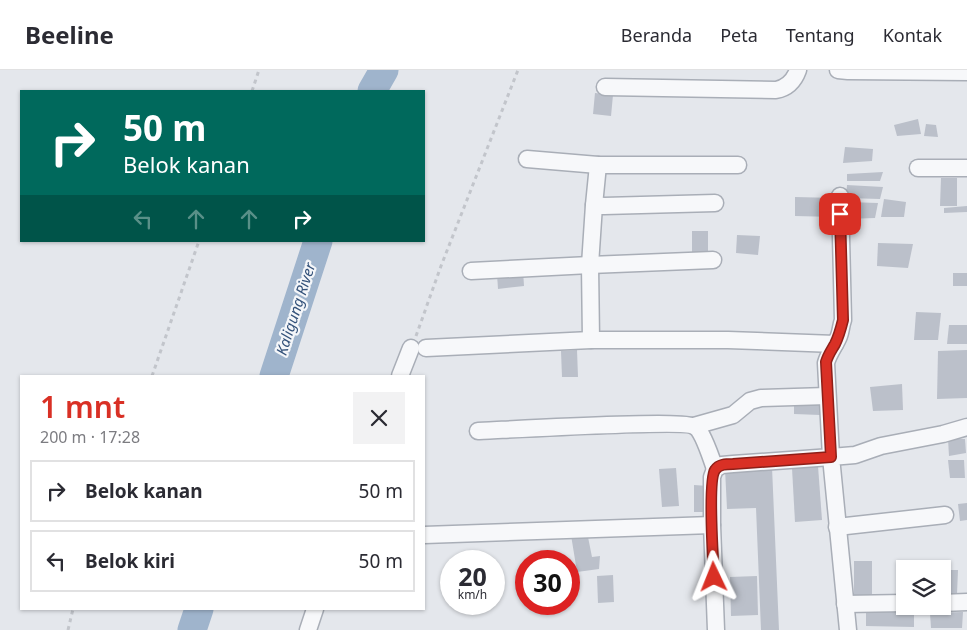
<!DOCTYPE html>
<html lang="id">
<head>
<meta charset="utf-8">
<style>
	:root { --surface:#fff; --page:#f2f2f3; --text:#2b2b33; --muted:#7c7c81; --line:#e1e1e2; --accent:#d93025 }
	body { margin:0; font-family:"Noto Sans",sans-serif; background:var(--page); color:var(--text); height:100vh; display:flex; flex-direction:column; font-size:19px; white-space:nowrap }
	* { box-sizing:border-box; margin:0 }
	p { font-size:16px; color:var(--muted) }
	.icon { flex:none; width:28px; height:28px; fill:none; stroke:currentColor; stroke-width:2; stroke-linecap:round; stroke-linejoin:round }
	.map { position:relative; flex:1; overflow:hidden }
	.panel { position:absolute; left:20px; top:305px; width:405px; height:235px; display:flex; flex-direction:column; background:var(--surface); border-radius:0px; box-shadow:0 1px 4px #0004 }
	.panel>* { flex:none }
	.banner { position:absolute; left:20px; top:20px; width:405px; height:152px; border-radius:0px; box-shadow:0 1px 4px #0004; background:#00695c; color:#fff; overflow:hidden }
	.buttons { position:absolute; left:896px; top:490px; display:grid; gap:10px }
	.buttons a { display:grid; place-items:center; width:55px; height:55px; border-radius:0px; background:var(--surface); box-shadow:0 1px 4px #0004; font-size:25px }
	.speed { position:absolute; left:440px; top:480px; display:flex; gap:10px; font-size:25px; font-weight:700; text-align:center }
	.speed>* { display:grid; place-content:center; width:65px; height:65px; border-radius:50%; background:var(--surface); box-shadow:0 1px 4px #0004; line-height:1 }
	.speed small { font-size:12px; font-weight:400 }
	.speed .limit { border:8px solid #d22; background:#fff; color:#111 }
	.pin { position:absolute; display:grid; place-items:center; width:42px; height:42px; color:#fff; margin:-21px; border-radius:10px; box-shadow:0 2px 8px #0006 }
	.me { position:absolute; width:55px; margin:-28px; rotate:358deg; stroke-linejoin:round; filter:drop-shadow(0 0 4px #0008) }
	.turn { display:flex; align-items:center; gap:18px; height:105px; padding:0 20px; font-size:22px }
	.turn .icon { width:65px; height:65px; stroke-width:2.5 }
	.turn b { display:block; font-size:35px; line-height:42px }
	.lanes { display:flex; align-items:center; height:48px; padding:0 20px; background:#0003; justify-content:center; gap:25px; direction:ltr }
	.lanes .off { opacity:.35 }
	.round { display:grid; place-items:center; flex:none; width:52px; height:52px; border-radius:0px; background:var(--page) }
	.headline { display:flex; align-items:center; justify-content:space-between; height:85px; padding:0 20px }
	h1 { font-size:30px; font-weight:600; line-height:38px; color:var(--accent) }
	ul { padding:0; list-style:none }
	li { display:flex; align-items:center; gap:15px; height:62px; margin:0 10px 8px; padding:0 10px; border:2px solid var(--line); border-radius:0px }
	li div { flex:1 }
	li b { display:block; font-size:19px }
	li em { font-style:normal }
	header { display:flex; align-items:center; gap:30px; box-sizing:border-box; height:70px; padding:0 25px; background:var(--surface); border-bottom:1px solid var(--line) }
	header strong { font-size:24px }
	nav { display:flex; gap:28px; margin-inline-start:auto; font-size:18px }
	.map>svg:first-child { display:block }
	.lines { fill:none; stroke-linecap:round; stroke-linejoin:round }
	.river { stroke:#9fb4cc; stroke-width:29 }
	.building { fill:#bbc0ca }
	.minor-casing { stroke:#a9aeb7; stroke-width:19 }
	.path { stroke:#c2c5cb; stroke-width:3; stroke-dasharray:4 4; stroke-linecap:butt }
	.minor { stroke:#f7f8fa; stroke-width:16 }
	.route-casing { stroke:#8d1f18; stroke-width:12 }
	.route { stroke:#d93025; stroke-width:9 }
	.labels { text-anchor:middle; stroke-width:4.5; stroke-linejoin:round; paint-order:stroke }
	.water-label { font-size:15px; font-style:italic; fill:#34527a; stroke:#f4f6f9 }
</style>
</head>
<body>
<header>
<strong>Beeline</strong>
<nav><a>Beranda</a><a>Peta</a><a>Tentang</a><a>Kontak</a></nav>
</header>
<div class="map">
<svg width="967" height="560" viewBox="0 0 967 560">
	<rect width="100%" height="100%" fill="#e4e7ec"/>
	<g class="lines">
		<g class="river">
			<path d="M372 21 384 0"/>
			<path d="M274 306 318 171"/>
			<path d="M192 560 199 539"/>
		</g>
	</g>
	<g class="building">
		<path d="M595 23 613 25 611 46 593 44Z"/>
		<path d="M918 49 921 64 897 66 894 55Z"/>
		<path d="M926 54 936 55 938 67 924 66Z"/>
		<path d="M845 77 873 79 872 91 843 93Z"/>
		<path d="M883 102 880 111H847V104Z"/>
		<path d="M941 108H957V136H940Z"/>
		<path d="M847 115 883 117 880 129 846 128Z"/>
		<path d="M795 127 836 128 835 147 795 146Z"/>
		<path d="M884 129 906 132 904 147H881Z"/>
		<path d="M848 132 878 133 875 148 847 149Z"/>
		<path d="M967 136V142L944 143V138Z"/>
		<path d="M692 161H708V187L692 186Z"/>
		<path d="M737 165 760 166 758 185 736 183Z"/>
		<path d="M878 173 913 174 908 198 877 196Z"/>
		<path d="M523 201 524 216 498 219 497 204Z"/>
		<rect x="953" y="203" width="14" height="13"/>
		<path d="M916 242 941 243 938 270H914Z"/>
		<path d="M949 255H967V274H947Z"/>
		<path d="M577 280 578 307H562L561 281Z"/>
		<path d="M967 280V328L937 329 938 281Z"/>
		<path d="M902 314 903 340 873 341 870 317Z"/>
		<path d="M794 329 821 330 820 345 794 344Z"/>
		<path d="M948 369H965L966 383 949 386Z"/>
		<path d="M948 390H964L965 408H950Z"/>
		<path d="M818 396 822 450 795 452 792 398Z"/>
		<path d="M772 397 779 560H761L756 438 727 439 725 399Z"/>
		<path d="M676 398 679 436 662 437 659 399Z"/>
		<path d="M694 415 708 416V442H694Z"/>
		<path d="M967 433V450L960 451 958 434Z"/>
		<path d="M587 462 592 487 600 486 599 499 577 502 571 465Z"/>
		<rect x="854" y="491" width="18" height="35"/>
		<path d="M942 500H958L957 524 942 525Z"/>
		<path d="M898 502H905V521H900Z"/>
		<path d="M613 505 614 532 598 533 597 506Z"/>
		<path d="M757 506 758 545 731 546 730 507Z"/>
		<path d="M866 535 914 536V557L866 556Z"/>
		<path d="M963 542 962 558H931L930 543Z"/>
	</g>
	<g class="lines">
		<defs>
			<g id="minor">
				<path d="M838 0 848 1 967 2"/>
				<path d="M605 17 776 20C787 18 794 11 798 0"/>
				<path d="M527 89 598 95"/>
				<path d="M918 98H967"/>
				<path d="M594 135 598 95H738"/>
				<path d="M471 201 590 195 713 190"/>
				<path d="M591 270 590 195 594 135 604 136 715 133"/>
				<path d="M426 278 591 270H728L835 274"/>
				<path d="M400 306 411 278"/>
				<path d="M694 356 733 345 750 331 761 328 827 326"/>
				<path d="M478 361C504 360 686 349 696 357 703 363 712 390 715 399"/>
				<path d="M837 457 945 445"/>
				<path d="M424 465 712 455"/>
				<path d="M942 533 967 532"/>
				<path d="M845 534 905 533"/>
				<path d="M308 560 315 539"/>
				<path d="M716 560 712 455V407L715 399 722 395 733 394 831 387 826 293C829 282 835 276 839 266 841 261 841 255 843 250L840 126"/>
				<path d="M848 560 831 387 855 385 881 376 943 364 967 357"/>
			</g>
		</defs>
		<use href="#minor" class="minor-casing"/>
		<g class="path">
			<path d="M252 21 259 0"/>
			<path d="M416 266 441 196 518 0"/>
			<path d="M152 306 199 171"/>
			<path d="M68 560 73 539"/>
		</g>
		<use href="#minor" class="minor"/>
	</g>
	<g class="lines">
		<defs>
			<path id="route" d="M714 507C713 490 708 410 715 400 719 394 726 394 733 394L831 387 826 292C828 285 831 281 835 274 839 266 841 258 843 250L840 144"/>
		</defs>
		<use href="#route" class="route-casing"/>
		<use href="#route" class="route"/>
	</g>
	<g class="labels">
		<g class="water-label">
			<text transform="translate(296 239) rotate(-72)" y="5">Kaligung River</text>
		</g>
	</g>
</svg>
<div class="buttons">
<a><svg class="icon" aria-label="layers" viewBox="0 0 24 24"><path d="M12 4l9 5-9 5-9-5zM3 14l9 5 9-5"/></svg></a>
</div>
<div class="speed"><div>20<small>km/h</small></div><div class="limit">30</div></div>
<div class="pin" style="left:840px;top:144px;background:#d93025"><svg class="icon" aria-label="arrive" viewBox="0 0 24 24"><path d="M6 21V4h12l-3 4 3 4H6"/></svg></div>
<svg class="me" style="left:714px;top:507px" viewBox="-20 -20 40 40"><path d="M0-17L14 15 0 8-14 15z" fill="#d93025" stroke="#fff" stroke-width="4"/></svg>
<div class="banner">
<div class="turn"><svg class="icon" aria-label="right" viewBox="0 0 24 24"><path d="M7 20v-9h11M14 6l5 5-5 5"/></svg><div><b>50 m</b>Belok kanan</div></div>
<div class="lanes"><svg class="icon off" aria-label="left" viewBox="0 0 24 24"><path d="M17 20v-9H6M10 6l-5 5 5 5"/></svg><svg class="icon off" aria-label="ahead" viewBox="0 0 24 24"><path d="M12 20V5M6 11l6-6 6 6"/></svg><svg class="icon off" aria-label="ahead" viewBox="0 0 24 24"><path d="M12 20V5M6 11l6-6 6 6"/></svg><svg class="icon" aria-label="right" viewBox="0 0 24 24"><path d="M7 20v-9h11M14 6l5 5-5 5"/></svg></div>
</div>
<section class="panel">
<div class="headline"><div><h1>1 mnt</h1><p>200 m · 17:28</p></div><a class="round"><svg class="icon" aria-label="close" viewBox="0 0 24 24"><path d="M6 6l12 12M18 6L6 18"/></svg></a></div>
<ul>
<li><svg class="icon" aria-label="right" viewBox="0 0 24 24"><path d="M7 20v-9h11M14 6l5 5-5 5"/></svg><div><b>Belok kanan</b></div><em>50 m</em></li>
<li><svg class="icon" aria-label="left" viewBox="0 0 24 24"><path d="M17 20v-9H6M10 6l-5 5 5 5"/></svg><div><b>Belok kiri</b></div><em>50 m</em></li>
</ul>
</section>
</div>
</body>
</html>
